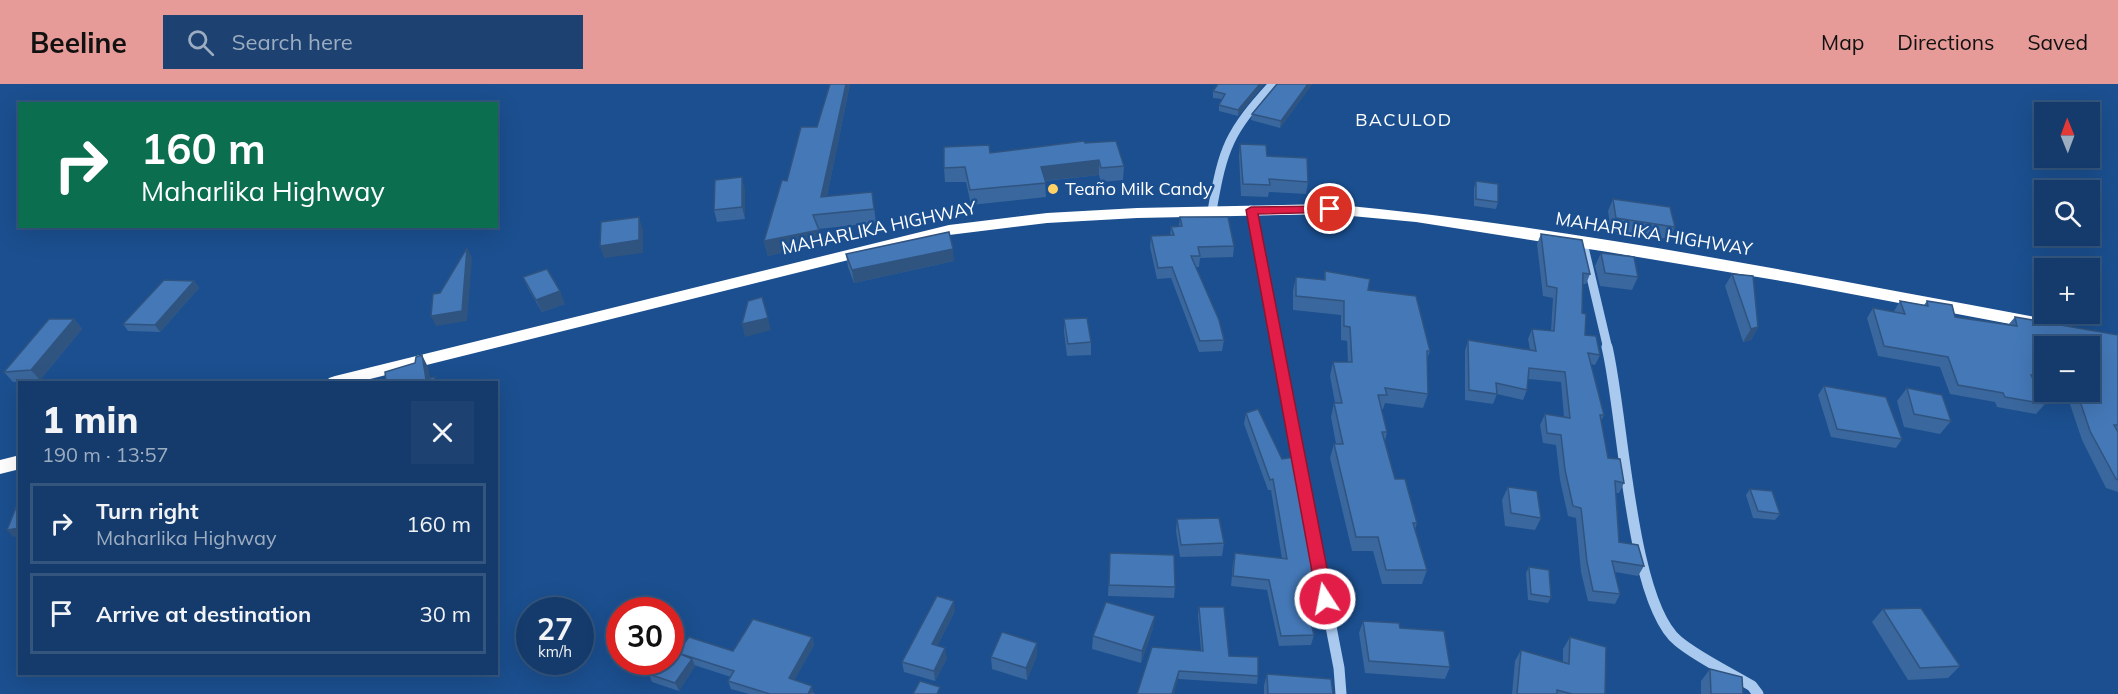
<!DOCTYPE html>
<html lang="en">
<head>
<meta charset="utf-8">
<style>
	:root { --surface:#143b6b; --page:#1d4271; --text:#f1f3f6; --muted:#9dadc1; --line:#33557e; --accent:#e69b98 }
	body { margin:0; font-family:Mulish,sans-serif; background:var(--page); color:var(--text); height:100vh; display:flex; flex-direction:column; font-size:22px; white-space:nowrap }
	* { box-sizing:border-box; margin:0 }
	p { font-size:20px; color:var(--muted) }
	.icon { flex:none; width:33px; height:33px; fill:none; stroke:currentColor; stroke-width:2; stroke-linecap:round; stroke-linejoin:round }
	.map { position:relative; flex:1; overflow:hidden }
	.sheet { position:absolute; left:18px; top:297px; width:480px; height:294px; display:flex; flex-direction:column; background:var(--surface); border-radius:0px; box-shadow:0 6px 24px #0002,0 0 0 2px var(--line) }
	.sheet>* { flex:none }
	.banner { position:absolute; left:18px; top:18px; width:480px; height:126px; border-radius:0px; box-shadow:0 6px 24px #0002,0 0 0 2px var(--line); background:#0b6e4f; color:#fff; overflow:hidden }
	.needle { width:39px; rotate:359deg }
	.buttons { position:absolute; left:2034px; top:18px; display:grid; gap:12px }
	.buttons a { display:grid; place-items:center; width:66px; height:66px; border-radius:0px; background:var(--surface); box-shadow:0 6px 24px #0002,0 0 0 2px var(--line); font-size:30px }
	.speed { position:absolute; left:516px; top:513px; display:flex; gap:12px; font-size:30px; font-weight:700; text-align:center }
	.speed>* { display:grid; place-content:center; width:78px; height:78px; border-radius:50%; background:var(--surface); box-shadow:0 6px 24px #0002,0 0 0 2px var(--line); line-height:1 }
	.speed small { font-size:15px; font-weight:400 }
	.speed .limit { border:9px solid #d22; background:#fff; color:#111 }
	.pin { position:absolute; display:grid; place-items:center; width:51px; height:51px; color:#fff; margin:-26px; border:3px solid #fff; border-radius:50%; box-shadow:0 2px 6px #0007 }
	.me { position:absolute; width:66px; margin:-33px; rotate:349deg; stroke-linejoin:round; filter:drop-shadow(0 0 4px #0008) }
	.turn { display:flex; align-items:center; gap:21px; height:126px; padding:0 24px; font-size:27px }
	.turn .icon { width:78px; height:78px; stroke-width:2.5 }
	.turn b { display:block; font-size:42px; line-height:51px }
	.round { display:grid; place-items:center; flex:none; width:63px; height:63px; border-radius:0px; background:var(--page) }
	.overview { display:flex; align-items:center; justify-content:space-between; height:102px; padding:0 24px }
	h1 { font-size:36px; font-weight:800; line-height:45px }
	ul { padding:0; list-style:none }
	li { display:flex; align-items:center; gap:18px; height:81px; margin:0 12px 9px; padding:0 12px; border:3px solid var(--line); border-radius:0px }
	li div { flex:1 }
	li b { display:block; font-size:22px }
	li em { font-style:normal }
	header { display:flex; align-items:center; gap:36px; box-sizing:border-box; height:84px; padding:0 30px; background:var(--accent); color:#111 }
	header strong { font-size:28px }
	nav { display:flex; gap:33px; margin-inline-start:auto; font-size:21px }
	.search { width:420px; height:54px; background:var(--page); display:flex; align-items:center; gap:15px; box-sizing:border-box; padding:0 21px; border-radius:0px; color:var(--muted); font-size:22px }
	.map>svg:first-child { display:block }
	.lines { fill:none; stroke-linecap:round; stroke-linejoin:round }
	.minor-far1 { stroke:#a9c9ee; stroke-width:9 }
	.minor { stroke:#a9c9ee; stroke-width:11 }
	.highway { fill:#fff; fill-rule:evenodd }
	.wall { fill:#3a679d }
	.shaded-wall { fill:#305480 }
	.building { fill:#4478b7; stroke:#305480; stroke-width:1.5 }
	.route { fill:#e11d48; stroke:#92132f; stroke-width:1.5 }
	.poi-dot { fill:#ffd166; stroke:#1b4f8f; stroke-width:2 }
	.labels { text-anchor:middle; stroke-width:5; stroke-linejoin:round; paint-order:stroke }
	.far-quarter-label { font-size:18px; letter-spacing:1.5px; fill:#fff; stroke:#1b4f8f }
	.poi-label { font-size:18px; fill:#fff; stroke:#1b4f8f; text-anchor:start }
	.street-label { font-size:18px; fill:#fff; stroke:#1b4f8f }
</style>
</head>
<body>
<header>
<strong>Beeline</strong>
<div class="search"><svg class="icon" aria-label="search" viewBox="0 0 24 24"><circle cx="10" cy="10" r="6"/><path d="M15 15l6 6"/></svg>Search here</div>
<nav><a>Map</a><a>Directions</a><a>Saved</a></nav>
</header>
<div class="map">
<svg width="2118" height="610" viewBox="0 0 2118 610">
	<rect width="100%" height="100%" fill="#1b4f8f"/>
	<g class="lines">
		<g class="minor-far1">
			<path d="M1251 126 1278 265"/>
			<path d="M1212 127C1223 63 1229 48 1273 0"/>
			<path d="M1583 159 1608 265"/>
		</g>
		<g class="minor">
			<path d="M1277 263 1339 584 1341 610"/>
			<path d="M1607 263C1623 328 1630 518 1678 557 1697 573 1730 589 1752 602L1758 610"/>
		</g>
		<g class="highway">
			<path d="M1330 120C1567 142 1802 190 2036 233L2042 235 2044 239 2042 243 2036 245 1793 199 1608 168 1416 138 1330 130 1137 134 1047 139 949 151 358 298H326L329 294 335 292 949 141 1047 129 1137 124Z"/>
			<path d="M20 371V385L0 390V376Z"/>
		</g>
	</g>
	<g class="wall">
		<path d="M830 0H850L827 112 874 122 876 139 818 145 821 160 768 172 764 157 787 97 817 43Z"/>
		<path d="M1264 0 1238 32 1219 27V21L1222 15 1213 14V7Z"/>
		<path d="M1277 0H1312L1280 44 1251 36 1252 30Z"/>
		<path d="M1085 59 1124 82 1123 96 1101 98 1099 91 1045 97 1046 113 971 121 966 98H945L944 84Z"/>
		<path d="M1240 60 1267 72 1308 98 1306 110 1269 108 1268 113 1241 112 1239 72Z"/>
		<path d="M1476 97 1498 118 1496 125 1474 122V104Z"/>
		<path d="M745 106V135L717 138 714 126Z"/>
		<path d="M1613 115 1675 143 1669 155 1611 147 1608 127Z"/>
		<path d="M1180 133 1234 162 1233 173 1200 174 1199 183H1196L1224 256 1222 267 1199 268 1171 194 1157 195 1150 163 1151 152 1170 151 1171 143 1179 142Z"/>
		<path d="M1541 150 1590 190 1586 200H1583L1582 229 1585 251 1600 271 1595 281 1591 280 1604 331 1601 337 1608 374 1624 399 1619 409H1616L1619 458 1644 482 1638 492 1615 488 1620 510 1615 520 1588 517 1581 488 1576 434 1568 432 1560 396 1556 361 1543 359 1540 341 1545 330 1564 333 1561 298 1528 295 1527 306 1523 316 1497 310 1493 320 1465 316V267L1468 256 1530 266 1528 255 1532 245 1551 247 1553 214 1543 212 1537 160Z"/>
		<path d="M1601 169 1638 193 1632 206 1600 202 1595 182Z"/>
		<path d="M846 170 954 177 854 199 848 183Z"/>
		<path d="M1325 187 1368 206 1430 267 1427 275 1428 310 1423 324 1385 319 1383 325H1381L1387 348 1385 357 1395 395 1417 439 1415 445 1427 486 1422 500H1382L1373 467H1352L1330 374 1334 360H1336L1331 333 1334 319H1335L1330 292 1333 278H1348L1347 257 1341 256V231L1293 226V207L1296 193 1324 196Z"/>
		<path d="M1732 190 1758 243 1751 256 1743 258 1725 202Z"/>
		<path d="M523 193 565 220 542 228 529 206Z"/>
		<path d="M194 197 199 204 160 248 128 247 123 240Z"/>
		<path d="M1900 217 1924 221 1927 217 1955 233 2008 241 2015 233 2118 251V408L2106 404 2082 356 2066 308H2064H2090L2044 262V304L2037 303 2045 320 2036 330 1997 323 1995 318 1950 310 1940 283 1878 272 1867 234 1873 224 1894 228V227Z"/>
		<path d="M74 235 82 245 40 296 13 298 4 288Z"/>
		<path d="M1064 235 1091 258V271L1067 272 1064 248Z"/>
		<path d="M1824 302 1902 355 1896 364 1831 353 1818 311Z"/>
		<path d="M1907 304 1951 337 1940 350 1904 343 1897 317Z"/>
		<path d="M1246 329 1322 513 1319 523 1308 524 1314 551 1311 561 1279 562 1267 506 1231 502 1233 479 1235 469 1282 475 1271 406H1268L1244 340Z"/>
		<path d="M1508 403 1541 434 1535 446 1505 442 1502 416Z"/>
		<path d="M1750 405 1780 430 1775 436 1753 434 1746 411Z"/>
		<path d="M1177 435 1224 459 1222 472 1180 473 1176 447Z"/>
		<path d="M1110 469 1175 503 1174 514 1108 512Z"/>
		<path d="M1529 483 1551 513 1548 519 1528 516 1526 489Z"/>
		<path d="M1199 523 1229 572 1258 592 1257 600 1178 595 1137 610 1201 566 1198 532Z"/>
		<path d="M1883 525 1960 582 1948 594 1908 596 1872 538Z"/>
		<path d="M955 527 937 562 947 574 935 597 904 588 902 578Z"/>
		<path d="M1363 537 1400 544 1450 583 1445 595 1365 589 1359 549Z"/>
		<path d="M1153 544 1141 579 1092 565 1093 552Z"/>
		<path d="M812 553 814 561 794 596 814 609V610H749L731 605 728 597 731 593 694 581 695 582 679 607 652 598 649 590 652 585 635 578H670L677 569 733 567Z"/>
		<path d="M1570 553 1605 610H1512L1515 577 1521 566 1563 578V565Z"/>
		<path d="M1037 559V571L1027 596 992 585 991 573Z"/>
		<path d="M1710 585 1743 610H1701V597Z"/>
		<path d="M1267 590 1333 610H1264V602Z"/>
	</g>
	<g class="shaded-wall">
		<path d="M846 0H850L824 127 821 113Z"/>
		<path d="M1260 0H1264L1238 32V26Z"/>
		<path d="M1308 0H1312L1280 44 1281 37Z"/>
		<path d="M1099 76V91L1041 97V83Z"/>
		<path d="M742 93 745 106V135L742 123Z"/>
		<path d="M639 133 643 146V169L604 174 600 162Z"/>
		<path d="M819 146 821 160 768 172 764 157Z"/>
		<path d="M467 164 472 174 467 237 436 242 431 232Z"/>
		<path d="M953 165 954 177 854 199 852 186Z"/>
		<path d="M194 197 199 204 160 248 155 241Z"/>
		<path d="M560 207 565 220 542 228 536 216Z"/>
		<path d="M768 234 771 246 745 253 742 240Z"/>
		<path d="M74 235 82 245 40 296 31 286Z"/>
		<path d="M1758 243 1751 256 1743 258 1751 245Z"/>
		<path d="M422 271 428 283 431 298 426 295Z"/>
		<path d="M20 444V452L13 453 7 446Z"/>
		<path d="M954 517 955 527 933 570 932 560Z"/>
		<path d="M1155 532 1153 544 1141 579 1142 567Z"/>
		<path d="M812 553 814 561 791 602 789 594Z"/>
		<path d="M1037 559V571L1027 596 1026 584Z"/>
		<path d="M945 564 947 574 935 597 934 587Z"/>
		<path d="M692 575 695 582 679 607 675 599Z"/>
		<path d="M1179 587 1178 595 1174 610H1172Z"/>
		<path d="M812 602 814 609 808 610Z"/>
	</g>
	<g class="building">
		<path d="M830 0H846L821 113 872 108 874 125 813 131 819 146 764 157 782 96 787 97 801 43H817Z"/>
		<path d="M1218 0H1260L1238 26 1219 21 1225 10 1213 7Z"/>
		<path d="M1277 0H1308L1281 37 1252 30Z"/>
		<path d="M1084 57 1085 59 1116 57 1124 82 1101 84 1099 76 1041 83 1046 99 970 106 965 83 944 84V63L989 61 990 69Z"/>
		<path d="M1240 60 1266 61 1267 72 1307 74 1308 98 1269 95 1270 101 1243 100Z"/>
		<path d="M742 93V123L714 126 715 96Z"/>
		<path d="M1476 97 1498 100V118L1476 115Z"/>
		<path d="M1613 115 1670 123 1675 143 1616 134Z"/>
		<path d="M639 133V156L600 162 601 138Z"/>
		<path d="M1180 133H1228L1234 162 1198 163 1200 172H1191L1219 236 1224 256 1200 257 1172 183 1158 184 1151 152 1174 151 1171 143 1182 142Z"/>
		<path d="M949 148 953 165 852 186 846 170Z"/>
		<path d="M1541 150 1582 156 1590 190 1583 189 1582 229 1586 230 1585 251 1596 252 1600 271 1588 269 1604 331H1600L1608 374 1620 375 1624 399 1615 397 1619 458 1638 461 1644 482 1612 477 1620 510 1593 507 1587 478 1581 424 1573 422 1565 386 1561 351 1547 349 1545 330 1570 334 1565 288 1529 284 1527 306 1496 299 1497 310 1469 306 1468 256 1536 267 1532 245 1554 247 1557 204 1547 202Z"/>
		<path d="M467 164 462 227 431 232 433 210 440 209Z"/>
		<path d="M1601 169 1634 173 1638 193 1605 189Z"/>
		<path d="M547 185 560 207 536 216 523 193Z"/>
		<path d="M1325 187 1370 195 1368 206 1416 212 1430 267H1427L1428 310 1385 304 1387 311H1378L1387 348H1382L1395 395H1405L1417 439H1413L1427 486H1386L1378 453H1356L1334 360H1343L1334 319H1342L1333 278H1352L1350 243 1344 242V217L1296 212V193L1325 196Z"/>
		<path d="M1732 190 1753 192 1758 243 1751 245Z"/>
		<path d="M164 196 194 197 155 241 123 240Z"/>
		<path d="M762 213 768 234 742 240 748 217Z"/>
		<path d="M1900 217 1928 222 1927 217 1952 221 1955 233 2017 242 2015 233 2118 251V341H2114L2118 348V396L2116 395 2090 347 2077 308H2090V262H2044V293L2031 291 2045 320 2005 313 2003 309 1958 301 1948 273 1884 262 1873 224 1905 230Z"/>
		<path d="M1087 234 1091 258 1068 260 1064 235Z"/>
		<path d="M49 235H74L31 286 4 288Z"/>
		<path d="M422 271 426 295 435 293 434 298H386L385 288 415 279 416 273Z"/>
		<path d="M1824 302 1886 313 1902 355 1837 345Z"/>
		<path d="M1907 304 1942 311 1951 337 1914 330Z"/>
		<path d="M1258 325 1282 375 1295 373 1322 513 1305 514 1314 551 1281 552 1269 496 1233 492 1235 469 1287 475 1273 395 1270 396 1246 329Z"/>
		<path d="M1508 403 1537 407 1541 434 1511 429Z"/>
		<path d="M1750 405 1772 407 1780 430 1758 427Z"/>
		<path d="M17 421H20V444L7 446Z"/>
		<path d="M1219 434 1224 459 1181 461 1177 435Z"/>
		<path d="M1110 469 1174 471 1175 503 1109 501Z"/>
		<path d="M1529 483 1549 486 1551 513 1531 510Z"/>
		<path d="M937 512 954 517 932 560 945 564 934 587 902 578Z"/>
		<path d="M1106 518 1155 532 1142 567 1093 552Z"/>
		<path d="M1199 523H1224L1229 572 1258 573V592L1179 587 1172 610H1137L1152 563 1203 567Z"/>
		<path d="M1921 524 1960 582 1920 584 1883 525Z"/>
		<path d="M753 535 812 553 789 594 812 602 808 610H770L728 597 734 587 678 569 692 575 675 599 649 590 656 580 649 578H670V566L677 569 689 553 733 567Z"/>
		<path d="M1363 537 1399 539 1400 544 1444 547 1450 583 1369 577Z"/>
		<path d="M1002 548 1037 559 1026 584 991 573Z"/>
		<path d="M1570 553 1606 563 1605 610H1572L1557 606V610H1517L1521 566 1569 580Z"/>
		<path d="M1710 585 1742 593 1743 610H1711Z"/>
		<path d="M1267 590 1331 595 1333 610H1268Z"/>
		<path d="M920 597 940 603 937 610H913Z"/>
	</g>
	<path class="route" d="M1330 122 1335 123V128L1258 130 1333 515 1331 520 1325 522 1320 520 1317 515 1246 126 1251 123Z"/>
	<circle class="poi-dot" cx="1053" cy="105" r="6"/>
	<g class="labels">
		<g class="far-quarter-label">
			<text x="1404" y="42">BACULOD</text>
		</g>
		<g class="poi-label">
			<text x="1065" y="111">Teaño Milk Candy</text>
		</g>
		<g class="street-label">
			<text transform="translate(879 144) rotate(-12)" y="6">MAHARLIKA HIGHWAY</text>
			<text transform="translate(1654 150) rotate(9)" y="6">MAHARLIKA HIGHWAY</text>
		</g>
	</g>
</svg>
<div class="buttons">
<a><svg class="needle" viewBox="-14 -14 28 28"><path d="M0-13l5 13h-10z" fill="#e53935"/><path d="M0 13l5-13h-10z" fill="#9dadc1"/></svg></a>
<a><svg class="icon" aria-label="search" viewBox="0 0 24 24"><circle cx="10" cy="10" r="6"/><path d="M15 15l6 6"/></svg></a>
<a>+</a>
<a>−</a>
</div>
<div class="speed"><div>27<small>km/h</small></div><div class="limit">30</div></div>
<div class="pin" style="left:1330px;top:125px;background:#d93025"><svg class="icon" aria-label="arrive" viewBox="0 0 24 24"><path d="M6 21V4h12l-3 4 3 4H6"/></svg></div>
<svg class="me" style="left:1325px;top:515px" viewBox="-20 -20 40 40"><circle r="17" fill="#e11d48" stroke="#fff" stroke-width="3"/><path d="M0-11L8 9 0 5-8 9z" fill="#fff"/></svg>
<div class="banner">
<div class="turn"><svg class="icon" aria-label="right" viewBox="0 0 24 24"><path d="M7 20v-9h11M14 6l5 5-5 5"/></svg><div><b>160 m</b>Maharlika Highway</div></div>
</div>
<section class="sheet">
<div class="overview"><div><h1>1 min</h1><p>190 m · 13:57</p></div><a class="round"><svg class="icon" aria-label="close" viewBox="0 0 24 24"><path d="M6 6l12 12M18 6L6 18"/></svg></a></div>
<ul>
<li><svg class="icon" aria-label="right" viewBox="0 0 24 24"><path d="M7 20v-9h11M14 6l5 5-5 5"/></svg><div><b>Turn right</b><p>Maharlika Highway</p></div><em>160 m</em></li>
<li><svg class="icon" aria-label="arrive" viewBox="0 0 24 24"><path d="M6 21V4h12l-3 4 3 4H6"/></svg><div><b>Arrive at destination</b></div><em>30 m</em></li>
</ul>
</section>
</div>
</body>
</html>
